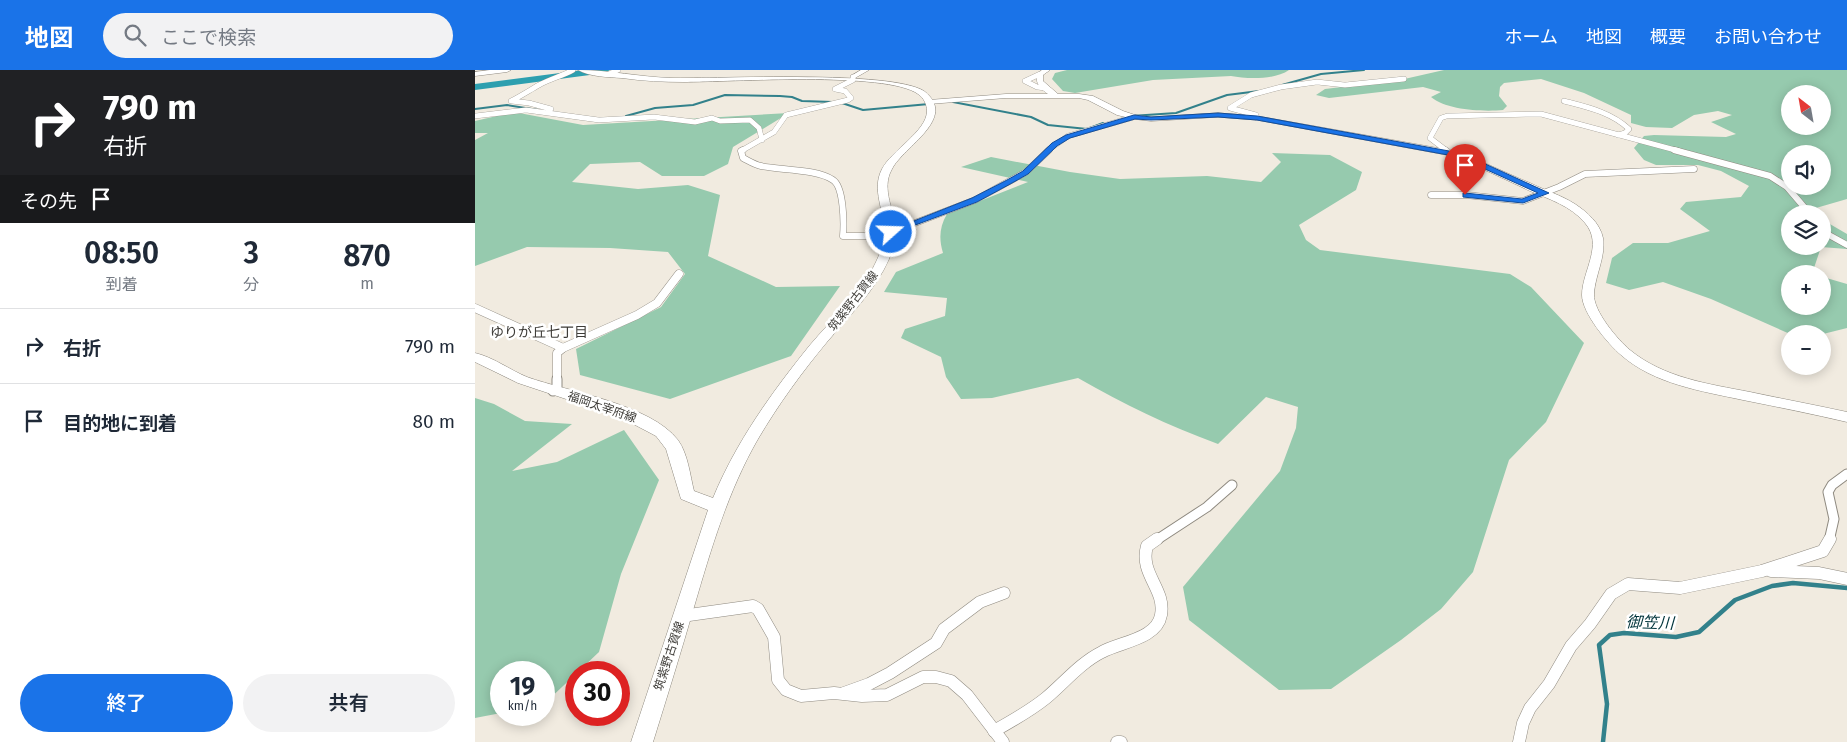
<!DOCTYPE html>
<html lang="ja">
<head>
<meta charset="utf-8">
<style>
	:root { --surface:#fff; --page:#f2f2f3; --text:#1f2937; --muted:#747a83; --line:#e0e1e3; --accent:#1a73e8 }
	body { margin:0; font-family:"Fira Sans","Noto Sans JP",sans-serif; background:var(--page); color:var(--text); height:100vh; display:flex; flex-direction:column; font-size:19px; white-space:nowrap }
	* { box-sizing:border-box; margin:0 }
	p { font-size:16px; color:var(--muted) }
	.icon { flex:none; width:28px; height:28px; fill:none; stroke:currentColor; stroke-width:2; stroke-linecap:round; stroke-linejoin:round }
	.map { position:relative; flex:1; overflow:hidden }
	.sheet { display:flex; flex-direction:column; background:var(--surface); width:475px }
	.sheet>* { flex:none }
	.top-card { background:#202124; color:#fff; overflow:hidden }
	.needle { width:32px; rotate:329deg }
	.fabs { position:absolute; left:1306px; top:15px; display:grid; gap:10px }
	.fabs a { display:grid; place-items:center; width:50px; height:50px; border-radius:50%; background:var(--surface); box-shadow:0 2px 12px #0003; font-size:25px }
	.speed { position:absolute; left:15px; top:591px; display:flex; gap:10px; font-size:25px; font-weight:700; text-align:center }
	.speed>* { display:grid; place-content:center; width:65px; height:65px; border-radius:50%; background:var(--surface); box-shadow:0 2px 12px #0003; line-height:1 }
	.speed small { font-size:12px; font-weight:400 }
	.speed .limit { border:8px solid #d22; background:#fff; color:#111 }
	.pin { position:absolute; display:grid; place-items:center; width:42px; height:42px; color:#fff; margin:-51px -21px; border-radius:50% 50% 50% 0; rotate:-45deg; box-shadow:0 0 5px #0007 }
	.pin .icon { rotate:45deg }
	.me { position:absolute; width:55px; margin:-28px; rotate:70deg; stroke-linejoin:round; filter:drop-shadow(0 0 4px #0008) }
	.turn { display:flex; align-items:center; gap:18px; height:105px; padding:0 20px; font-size:22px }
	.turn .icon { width:65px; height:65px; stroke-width:2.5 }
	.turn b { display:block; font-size:35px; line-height:42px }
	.then { display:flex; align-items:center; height:48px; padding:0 20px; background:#0003; gap:10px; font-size:19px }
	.eta { display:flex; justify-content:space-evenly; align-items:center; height:85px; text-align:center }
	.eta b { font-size:30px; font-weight:600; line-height:35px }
	.cta { display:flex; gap:10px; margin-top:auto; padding:10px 20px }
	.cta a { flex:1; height:58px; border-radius:30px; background:var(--accent); color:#fff; font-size:20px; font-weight:600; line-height:58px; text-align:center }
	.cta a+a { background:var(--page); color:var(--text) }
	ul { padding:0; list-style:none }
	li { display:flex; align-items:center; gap:15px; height:75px; padding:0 20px; border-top:1px solid var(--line) }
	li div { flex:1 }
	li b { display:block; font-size:19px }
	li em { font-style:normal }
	header { display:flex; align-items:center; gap:30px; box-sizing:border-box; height:70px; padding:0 25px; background:var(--accent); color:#fff }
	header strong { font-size:24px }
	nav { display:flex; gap:28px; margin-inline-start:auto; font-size:18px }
	.search { width:350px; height:45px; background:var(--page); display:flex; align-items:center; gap:12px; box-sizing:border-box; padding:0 18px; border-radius:28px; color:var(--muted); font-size:19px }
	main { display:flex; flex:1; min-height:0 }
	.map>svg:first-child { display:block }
	.green { fill:#96caae; fill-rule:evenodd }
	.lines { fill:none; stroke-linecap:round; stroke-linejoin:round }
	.stream-far1 { stroke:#32818b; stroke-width:2 }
	.stream { stroke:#32818b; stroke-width:4.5 }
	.river { fill:#2d9faf; fill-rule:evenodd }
	.street-far4-casing { stroke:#8f8a80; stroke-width:5.5 }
	.street-far3-casing { stroke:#8f8a80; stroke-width:7 }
	.street-far2-casing { stroke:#8f8a80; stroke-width:9 }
	.street-far1-casing { stroke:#8f8a80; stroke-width:11 }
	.street-casing { stroke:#8f8a80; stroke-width:13 }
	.secondary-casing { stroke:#8f8a80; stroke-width:1 }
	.primary-casing { stroke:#8f8a80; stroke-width:1 }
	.street-far4 { stroke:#fff; stroke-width:5 }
	.street-far3 { stroke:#fff; stroke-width:6 }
	.street-far2 { stroke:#fff; stroke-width:8 }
	.street-far1 { stroke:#fff; stroke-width:9 }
	.street { stroke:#fff; stroke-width:12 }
	.secondary { fill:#fff; fill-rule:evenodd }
	.primary { fill:#fff; fill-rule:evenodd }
	.route { fill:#1a73e8; stroke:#114b97 }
	.labels { text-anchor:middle; stroke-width:5; stroke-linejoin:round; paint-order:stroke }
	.street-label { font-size:12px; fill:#3e3c38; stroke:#fff }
	.neighbourhood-label { font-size:14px; fill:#3e3c38; stroke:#fff }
	.near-water-label { font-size:16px; font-style:italic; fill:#00343b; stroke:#fff }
</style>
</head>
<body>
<header>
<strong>地図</strong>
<div class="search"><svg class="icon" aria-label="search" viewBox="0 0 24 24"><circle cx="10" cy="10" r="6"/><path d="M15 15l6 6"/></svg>ここで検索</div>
<nav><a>ホーム</a><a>地図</a><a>概要</a><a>お問い合わせ</a></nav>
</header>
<main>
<section class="sheet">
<div class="top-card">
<div class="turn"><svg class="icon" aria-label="right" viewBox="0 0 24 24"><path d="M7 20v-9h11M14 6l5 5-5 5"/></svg><div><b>790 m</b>右折</div></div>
<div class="then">その先<svg class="icon" aria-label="arrive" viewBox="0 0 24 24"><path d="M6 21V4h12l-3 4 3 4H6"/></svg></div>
</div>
<div class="eta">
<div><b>08:50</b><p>到着</p></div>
<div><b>3</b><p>分</p></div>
<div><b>870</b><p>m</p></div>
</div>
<ul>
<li><svg class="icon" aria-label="right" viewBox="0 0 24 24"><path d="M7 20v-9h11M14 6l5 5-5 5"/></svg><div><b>右折</b></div><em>790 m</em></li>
<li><svg class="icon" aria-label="arrive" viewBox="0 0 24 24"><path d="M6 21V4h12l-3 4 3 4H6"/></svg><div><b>目的地に到着</b></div><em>80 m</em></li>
</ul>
<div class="cta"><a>終了</a><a>共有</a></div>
</section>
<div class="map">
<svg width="1372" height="672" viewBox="0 0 1372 672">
	<rect width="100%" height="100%" fill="#f1ebe0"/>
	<g class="green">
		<path d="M592 0H814C800 10 772 9 756 6L678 10 600 23 588 21 577 9 580 3Z"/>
		<path d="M969 0H1372V129L1341 138 1344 144H1315V176H1348V150L1372 164V179L1346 177 1337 204H1315V236H1348V207L1372 214V258L1348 264H1315L1236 229 1188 212 1154 220 1131 213 1137 188 1158 173H1193L1235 161 1205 139 1211 132 1266 127 1274 116 1246 101 1223 95H1181L1169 90 1159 78 1169 66 1179 65 1251 67 1261 64 1236 52 1257 45 1243 41 1219 45 1197 58 1171 57 1156 53V45L1109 23 1066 9 1029 13 1025 17 1024 26 1032 36 1028 40C1008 42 971 40 956 27L966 22 948 17 854 28 841 25 850 19 925 10ZM1315 24H1348V56H1315ZM1315 84H1348V116H1315Z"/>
		<path d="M44 43 108 55 314 43 258 77 253 94 229 106H187L165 92 115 94 97 112 163 119 213 115 245 125 233 186 301 217 365 216 316 286 195 329 105 305 101 279 186 237 210 204 193 182 135 178 52 177 0 196V70L13 63H0V51L26 45Z"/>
		<path d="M797 83 855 85 887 102 881 120 824 155 831 170 845 180 1035 204 1056 217 1109 273 1071 352 1034 390 998 502 966 539 926 570 856 619 804 620 714 550 708 517 805 401 821 358 823 337 791 327 743 374C692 355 650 335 603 308L517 328 486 329 471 307 466 287 426 268 430 259 470 246 472 228 409 222 421 202 468 183C464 170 464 157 472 144L553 112 486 97 516 87 595 102 645 109 732 106 786 112 806 92Z"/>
		<path d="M0 328 19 334 50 351 97 354 37 401 82 392 149 360 184 410 146 504 124 582 69 634V602H26V643L0 648Z"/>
	</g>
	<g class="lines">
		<g class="stream-far1">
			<path d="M807 15 846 4 889 0"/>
			<path d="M478 32 556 47 573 55 612 59 628 53"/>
			<path d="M367 33 388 40 454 34"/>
			<path d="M0 39 32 35 63 40"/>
			<path d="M151 46 180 38 218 35 250 25 305 26 317 27 327 31 358 32"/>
			<path d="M656 46 701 43 752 25 784 21"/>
		</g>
		<path class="stream" d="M1128 672 1132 634 1124 575 1135 565 1149 563 1201 567 1224 562 1260 530 1297 516 1318 513 1372 518"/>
		<path class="river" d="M108 0H135L130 3 0 20V14Z"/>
		<defs>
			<g id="street-far4">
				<path d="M134 4 143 0"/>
				<path d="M565 4 550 11 562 17 570 18"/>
				<path d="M1089 31C1112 37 1136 42 1154 59L1150 63 1143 65"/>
				<path d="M73 40 76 39 54 33 36 31C46 26 55 20 64 15 75 9 87 6 98 0"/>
				<path d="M0 46 51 40 124 50 179 47 220 52 237 48 245 51 275 50 284 58 287 70"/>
				<path d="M782 48 781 45 755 38 776 25 806 17 842 12 870 15 929 9"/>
				<path d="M266 81 299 62 311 45 373 30 376 28 370 21 360 19 378 10V7"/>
				<path d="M572 81 593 66 659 47"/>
				<path d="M972 81 955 68 966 48 972 46 1066 44 1204 81"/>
			</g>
			<g id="street-far3">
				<path d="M268 80 266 81 268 88C274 91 280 95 286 96 305 100 342 99 358 110 369 117 369 154 368 166H406L500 130 551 102 574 80"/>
				<path d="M970 80 974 83"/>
				<path d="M1199 80 1295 106 1312 117 1335 144"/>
				<path d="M956 125H991L1048 131 1084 117 1110 104 1219 99"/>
				<path d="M1348 158 1354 165 1372 175"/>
			</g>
			<g id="street-far2">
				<path d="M0 238 88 278 82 283V310"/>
				<path d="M88 278 162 245 182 233 204 204"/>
			</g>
			<g id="street-far1">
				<path d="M78 321 82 317V309"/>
				<path d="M680 471 732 437 757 415"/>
				<path d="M1354 471 1359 449 1353 422 1357 415 1372 404"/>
			</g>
			<g id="street">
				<path d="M1296 501 1344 503 1372 509"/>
				<path d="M207 546 278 536 283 539 299 567 303 610 311 620 326 626 359 623 387 626 412 625 448 607H461L476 611 492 625 528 672"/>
				<path d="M369 623 394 614 415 603 461 573 469 559 505 532 529 523"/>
				<path d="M519 661C537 651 555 641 571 628 589 613 605 593 627 582 645 572 682 569 686 545 691 519 664 504 672 476L682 469"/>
				<path d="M642 672H646"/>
				<path d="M1044 672 1048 653 1055 638 1074 614 1096 576 1115 554 1136 524 1153 514 1205 518 1287 501 1348 481 1355 469"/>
			</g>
			<g id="secondary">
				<path d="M386 0H394L380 8H376V6Z"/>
				<path d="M567 0H575L568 5V11L583 24H604L618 26 648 41 660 45 676 47 743 43 782 46 974 80C1002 88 1028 102 1055 113 1069 120 1086 125 1100 134 1112 142 1125 153 1128 168 1131 187 1120 205 1119 224 1118 241 1143 270 1155 280 1189 308 1234 314 1275 322 1308 329 1340 335 1372 342V352C1338 344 1303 337 1268 330 1226 321 1179 314 1146 285 1133 274 1107 243 1107 225 1107 201 1129 175 1110 153 1096 136 1074 129 1055 121 1034 111 1012 101 990 91L972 85 782 50 743 47 676 51 659 49 642 45 613 30 604 28H531L454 34 450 32 454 30 531 24H573C566 19 560 14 562 4Z"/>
			</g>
			<g id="primary">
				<path d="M15 0H36L32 2 0 6V2Z"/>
				<path d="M103 0C134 0 165 7 195 8 245 9 415 0 449 21 484 48 428 77 417 99 405 120 421 141 420 163 420 172 417 181 414 189 400 221 374 246 352 272 327 302 303 335 283 369 253 421 236 479 219 537 206 582 192 627 178 672H156L233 440 206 429 191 379 181 366 145 347 43 313 0 292V283C18 287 35 300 52 307 94 322 175 334 203 370 213 384 215 405 219 421L238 428C261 372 297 322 335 275 356 250 382 227 398 198 403 188 409 176 409 163 410 141 396 120 407 99 416 81 452 61 452 41 452 35 449 28 443 24 411 1 255 12 209 12 189 12 168 11 147 8 134 7 114 7 103 0Z"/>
			</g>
		</defs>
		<use href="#street-far4" class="street-far4-casing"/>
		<use href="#street-far3" class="street-far3-casing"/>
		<use href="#street-far2" class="street-far2-casing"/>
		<use href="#street-far1" class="street-far1-casing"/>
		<use href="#street" class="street-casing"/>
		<use href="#secondary" class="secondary-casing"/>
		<use href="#primary" class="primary-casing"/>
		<use href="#street-far4" class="street-far4"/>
		<use href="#street-far3" class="street-far3"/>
		<use href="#street-far2" class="street-far2"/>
		<use href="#street-far1" class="street-far1"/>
		<use href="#street" class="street"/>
		<use href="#secondary" class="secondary"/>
		<use href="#primary" class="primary"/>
	</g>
	<path class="route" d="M743 43 782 46 974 81 995 87 1074 123 1048 133 988 127V123H990L1047 129 1063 123 990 90 973 85 782 50 743 47 676 50 660 49 595 68 582 76 553 104 537 113 502 132 419 163 411 162 497 128 532 110 548 101 577 73 591 65 659 45 676 47Z"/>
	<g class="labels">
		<g class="street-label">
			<text transform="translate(378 231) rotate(-52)" y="4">筑紫野古賀線</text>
			<text transform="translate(127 337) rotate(19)" y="4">福岡太宰府線</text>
			<text transform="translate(194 586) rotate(-72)" y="4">筑紫野古賀線</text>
		</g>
		<g class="neighbourhood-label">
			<text x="64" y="267">ゆりが丘七丁目</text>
		</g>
		<g class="near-water-label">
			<text transform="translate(1175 552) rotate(2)" y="6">御笠川</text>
		</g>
	</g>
</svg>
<div class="fabs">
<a><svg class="needle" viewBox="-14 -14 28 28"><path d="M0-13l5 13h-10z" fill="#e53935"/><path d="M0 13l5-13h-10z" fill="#747a83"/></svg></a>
<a><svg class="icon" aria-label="sound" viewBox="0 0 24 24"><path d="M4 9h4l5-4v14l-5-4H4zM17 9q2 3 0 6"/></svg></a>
<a><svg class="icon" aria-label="layers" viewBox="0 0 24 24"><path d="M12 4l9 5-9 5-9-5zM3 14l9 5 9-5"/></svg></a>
<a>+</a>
<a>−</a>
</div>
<div class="speed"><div>19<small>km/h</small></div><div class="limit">30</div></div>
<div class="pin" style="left:990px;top:125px;background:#d93025"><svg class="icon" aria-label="arrive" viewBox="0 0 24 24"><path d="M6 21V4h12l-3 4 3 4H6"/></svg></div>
<svg class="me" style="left:416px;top:162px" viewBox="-20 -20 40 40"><circle r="17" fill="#1a73e8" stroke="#fff" stroke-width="3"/><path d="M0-11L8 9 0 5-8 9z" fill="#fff"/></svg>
</div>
</main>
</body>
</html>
